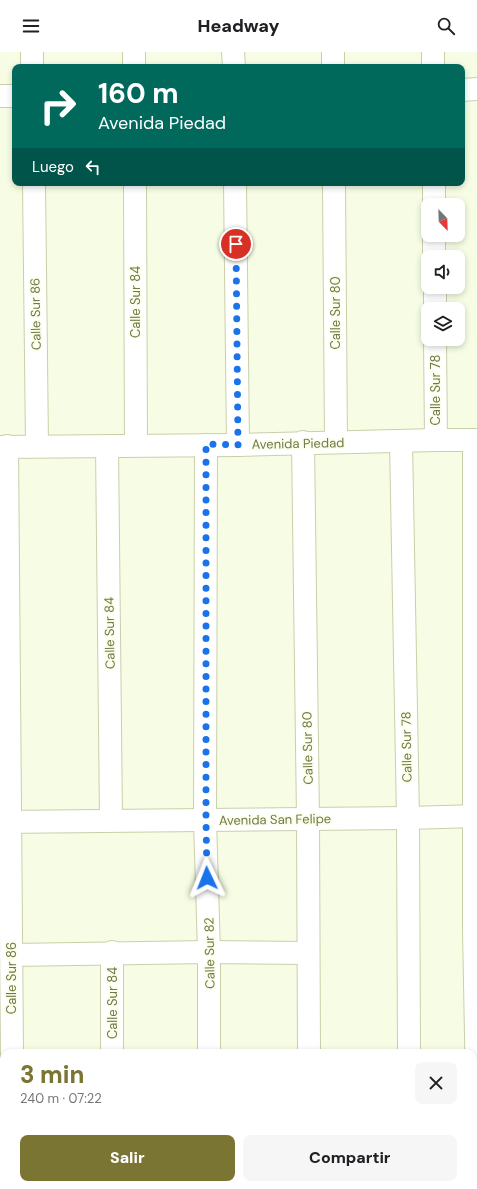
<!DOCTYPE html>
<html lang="es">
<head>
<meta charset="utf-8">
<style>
	:root { --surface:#fff; --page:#f6f6f6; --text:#202124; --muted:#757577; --accent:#7b7533 }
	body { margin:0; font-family:"DM Sans",sans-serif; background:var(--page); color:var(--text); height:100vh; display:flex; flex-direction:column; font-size:15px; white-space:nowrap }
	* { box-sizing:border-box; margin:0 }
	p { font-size:13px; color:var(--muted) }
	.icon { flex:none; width:22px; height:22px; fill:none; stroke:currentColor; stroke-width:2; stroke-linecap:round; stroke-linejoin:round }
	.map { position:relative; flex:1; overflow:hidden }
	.sheet { position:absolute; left:0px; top:997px; width:477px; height:140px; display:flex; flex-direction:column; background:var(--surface); border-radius:12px 12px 0 0; box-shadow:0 2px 6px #0003 }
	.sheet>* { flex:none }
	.banner { position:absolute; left:12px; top:12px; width:453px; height:122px; border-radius:8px; box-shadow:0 2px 6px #0003; background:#00695c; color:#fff; overflow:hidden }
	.needle { width:26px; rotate:157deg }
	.buttons { position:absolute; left:421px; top:146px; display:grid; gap:8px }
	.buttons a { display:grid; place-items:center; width:44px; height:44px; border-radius:8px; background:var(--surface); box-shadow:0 2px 6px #0003; font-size:20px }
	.pin { position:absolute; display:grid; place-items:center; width:34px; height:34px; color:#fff; margin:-17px; border:2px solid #fff; border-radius:50%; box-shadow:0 1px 4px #0007 }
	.me { position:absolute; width:44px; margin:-22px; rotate:358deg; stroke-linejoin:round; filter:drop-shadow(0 0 3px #0008) }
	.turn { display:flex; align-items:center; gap:14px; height:84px; padding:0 20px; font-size:18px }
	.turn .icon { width:52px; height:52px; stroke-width:2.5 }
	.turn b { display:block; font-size:28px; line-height:34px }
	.then { display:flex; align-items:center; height:38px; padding:0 20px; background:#0003; gap:8px; font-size:15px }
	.round { display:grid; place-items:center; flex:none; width:42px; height:42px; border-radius:8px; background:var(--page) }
	.overview { display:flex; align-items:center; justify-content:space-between; height:68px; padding:0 20px }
	h1 { font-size:24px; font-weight:800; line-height:30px; color:var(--accent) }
	.action { display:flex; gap:8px; margin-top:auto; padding:8px 20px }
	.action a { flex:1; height:46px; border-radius:8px; background:var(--accent); color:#fff; font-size:16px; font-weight:800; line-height:46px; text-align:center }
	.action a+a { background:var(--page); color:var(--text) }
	header { display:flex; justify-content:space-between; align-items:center; height:52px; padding:0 20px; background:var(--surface); font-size:18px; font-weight:800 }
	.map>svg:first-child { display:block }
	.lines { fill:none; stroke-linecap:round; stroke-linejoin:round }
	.minor-casing { stroke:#cacfaa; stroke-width:24 }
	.minor { stroke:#fff; stroke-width:22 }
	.route { stroke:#1a73e8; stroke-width:7; stroke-dasharray:0 12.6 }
	.labels { text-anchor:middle; stroke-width:3.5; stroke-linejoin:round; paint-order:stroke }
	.street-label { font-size:13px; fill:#757748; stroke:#f9ffeb }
</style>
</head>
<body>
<header><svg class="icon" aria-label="menu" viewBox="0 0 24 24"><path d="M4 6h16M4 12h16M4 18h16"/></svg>Headway<svg class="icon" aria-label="search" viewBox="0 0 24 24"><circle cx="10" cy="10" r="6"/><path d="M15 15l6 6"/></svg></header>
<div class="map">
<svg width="477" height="1137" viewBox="0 0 477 1137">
	<rect width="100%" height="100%" fill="#f6fde4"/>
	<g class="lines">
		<defs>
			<g id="minor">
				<path d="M32 0V15"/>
				<path d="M134 0V15"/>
				<path d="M233 0 234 15"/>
				<path d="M333 0V15"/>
				<path d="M433 0V15"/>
				<path d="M462 38 477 37"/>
				<path d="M0 44H15"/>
				<path d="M34 131 37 393"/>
				<path d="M135 131 136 393"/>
				<path d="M235 131 238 393"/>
				<path d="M334 131 336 390"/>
				<path d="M434 131V153"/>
				<path d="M434 183V205"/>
				<path d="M435 235V257"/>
				<path d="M435 287 436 388"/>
				<path d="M401 389 408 766 409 1001"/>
				<path d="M474 389V877L477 1037"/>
				<path d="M303 390 308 767 309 1001"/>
				<path d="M206 393 205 768 209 900V1001"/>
				<path d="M7 394 12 1001"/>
				<path d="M107 394 111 768"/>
				<path d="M0 395 238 393 436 388H477"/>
				<path d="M0 770 408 766 477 764"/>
				<path d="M112 900V1001"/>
				<path d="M11 903 209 900 308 901"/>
				<path d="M13 1133V1137"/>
				<path d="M112 1133V1137"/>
				<path d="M210 1133V1137"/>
				<path d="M311 1133V1137"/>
				<path d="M410 1133V1137"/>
			</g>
		</defs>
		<use href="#minor" class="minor-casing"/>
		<use href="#minor" class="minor"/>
	</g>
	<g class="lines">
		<path class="route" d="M207 826 206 768V392L238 393 236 192"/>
	</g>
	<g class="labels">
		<g class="street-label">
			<text transform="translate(135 250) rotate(-90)" y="5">Calle Sur 84</text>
			<text transform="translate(335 261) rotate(-90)" y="5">Calle Sur 80</text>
			<text transform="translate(35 262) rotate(-91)" y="5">Calle Sur 86</text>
			<text transform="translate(435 338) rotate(-90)" y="5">Calle Sur 78</text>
			<text transform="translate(298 391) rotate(-1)" y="5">Avenida Piedad</text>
			<text transform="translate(109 581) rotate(-91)" y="5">Calle Sur 84</text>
			<text transform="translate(406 695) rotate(-91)" y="5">Calle Sur 78</text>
			<text transform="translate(307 696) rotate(-91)" y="5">Calle Sur 80</text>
			<text transform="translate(275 767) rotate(-1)" y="5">Avenida San Felipe</text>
			<text transform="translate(209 901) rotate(-91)" y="5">Calle Sur 82</text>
			<text transform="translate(11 926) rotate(-90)" y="5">Calle Sur 86</text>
			<text transform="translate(112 951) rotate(-90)" y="5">Calle Sur 84</text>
		</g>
	</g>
</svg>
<div class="buttons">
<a><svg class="needle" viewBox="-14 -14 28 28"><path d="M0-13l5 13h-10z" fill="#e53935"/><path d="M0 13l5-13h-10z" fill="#757577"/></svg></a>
<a><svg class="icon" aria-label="sound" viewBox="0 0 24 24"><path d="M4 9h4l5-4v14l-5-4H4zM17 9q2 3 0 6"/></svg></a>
<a><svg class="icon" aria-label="layers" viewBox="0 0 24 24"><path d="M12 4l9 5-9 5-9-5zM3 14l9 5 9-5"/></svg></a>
</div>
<div class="pin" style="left:236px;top:192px;background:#d93025"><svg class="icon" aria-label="arrive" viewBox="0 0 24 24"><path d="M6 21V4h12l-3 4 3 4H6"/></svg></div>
<svg class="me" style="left:207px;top:826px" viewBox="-20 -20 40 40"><path d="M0-17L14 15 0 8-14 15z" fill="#1a73e8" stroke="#fff" stroke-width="4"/></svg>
<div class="banner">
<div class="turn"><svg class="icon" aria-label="right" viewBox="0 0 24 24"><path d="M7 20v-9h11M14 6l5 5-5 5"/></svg><div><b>160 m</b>Avenida Piedad</div></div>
<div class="then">Luego<svg class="icon" aria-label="left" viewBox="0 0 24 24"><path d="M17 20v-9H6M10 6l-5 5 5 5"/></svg></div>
</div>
<section class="sheet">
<div class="overview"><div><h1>3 min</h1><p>240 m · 07:22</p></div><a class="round"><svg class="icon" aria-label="close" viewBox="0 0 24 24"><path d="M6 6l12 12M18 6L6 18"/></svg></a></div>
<div class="action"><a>Salir</a><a>Compartir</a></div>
</section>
</div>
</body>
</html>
